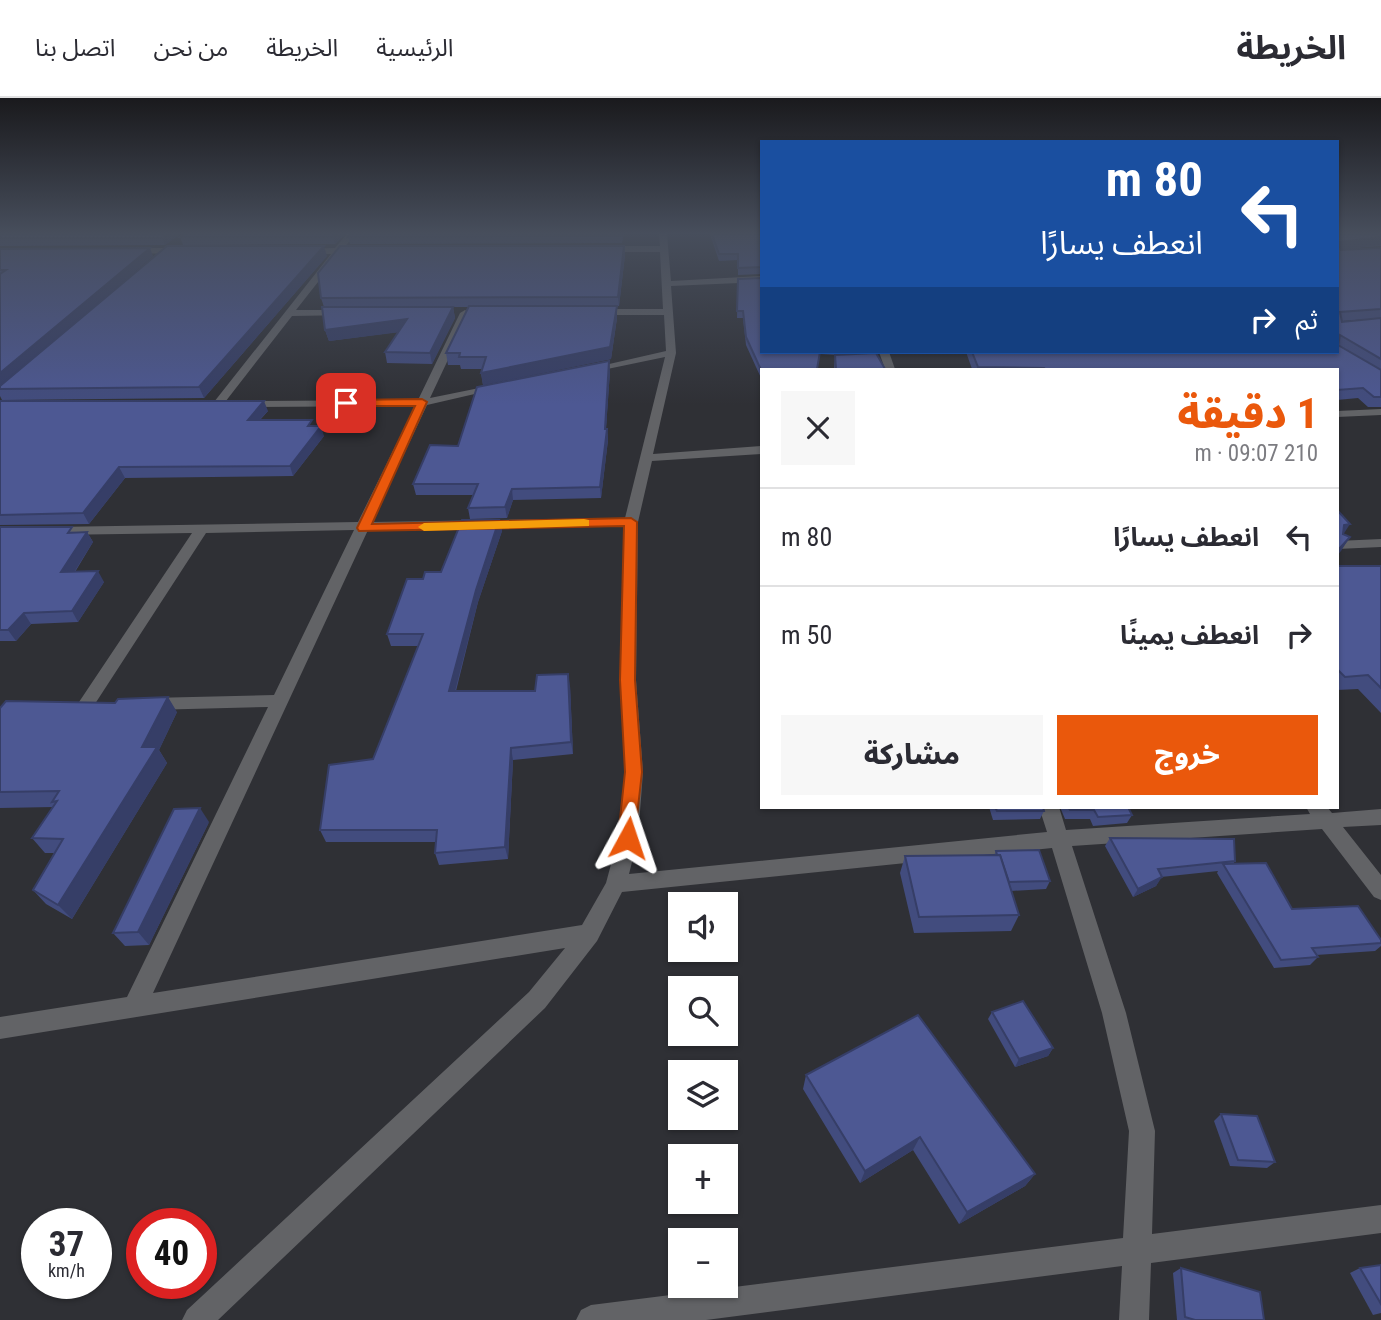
<!DOCTYPE html>
<html lang="ar">
<head>
<meta charset="utf-8">
<style>
	:root { --surface:#fff; --page:#f7f7f7; --text:#2b2b33; --muted:#7c7c81; --line:#e1e1e2; --accent:#ea580c }
	body { margin:0; font-family:"Roboto Condensed","Noto Sans Arabic",sans-serif; background:var(--page); color:var(--text); direction:rtl; height:100vh; display:flex; flex-direction:column; font-size:26px; white-space:nowrap }
	* { box-sizing:border-box; margin:0 }
	p { font-size:23px; color:var(--muted) }
	.icon { flex:none; width:38px; height:38px; fill:none; stroke:currentColor; stroke-width:2; stroke-linecap:round; stroke-linejoin:round }
	.map { position:relative; flex:1; overflow:hidden; direction:ltr }
	.sheet { position:absolute; left:760px; top:270px; width:579px; height:441px; display:flex; flex-direction:column; background:var(--surface); border-radius:0px; box-shadow:0 2px 5px #0004; direction:rtl }
	.sheet>* { flex:none }
	.top-card { position:absolute; left:760px; top:42px; width:579px; height:214px; border-radius:0px; box-shadow:0 2px 5px #0004; direction:rtl; background:#1a4fa0; color:#fff; overflow:hidden }
	.controls { position:absolute; left:668px; top:794px; display:grid; gap:14px }
	.controls a { display:grid; place-items:center; width:70px; height:70px; border-radius:0px; background:var(--surface); box-shadow:0 2px 5px #0004; font-size:35px }
	.speed { position:absolute; left:21px; top:1110px; display:flex; gap:14px; font-size:35px; font-weight:700; text-align:center }
	.speed>* { display:grid; place-content:center; width:91px; height:91px; border-radius:50%; background:var(--surface); box-shadow:0 2px 5px #0004; line-height:1 }
	.speed small { font-size:18px; font-weight:400 }
	.speed .limit { border:10px solid #d22; background:#fff; color:#111 }
	.pin { position:absolute; display:grid; place-items:center; width:60px; height:60px; color:#fff; margin:-30px; border-radius:14px; box-shadow:0 4px 10px #0006 }
	.me { position:absolute; width:77px; margin:-38px; rotate:5deg; stroke-linejoin:round; filter:drop-shadow(0 0 5px #0008) }
	.turn { display:flex; align-items:center; gap:24px; height:147px; padding:0 21px; font-size:32px }
	.turn .icon { width:91px; height:91px; stroke-width:2.5 }
	.turn b { display:block; font-size:49px; line-height:60px }
	.then { display:flex; align-items:center; height:66px; padding:0 21px; background:#0003; gap:14px; font-size:26px }
	.round { display:grid; place-items:center; flex:none; width:74px; height:74px; border-radius:0px; background:var(--page) }
	.overview { display:flex; align-items:center; justify-content:space-between; height:119px; padding:0 21px }
	h1 { font-size:42px; font-weight:800; line-height:52px; color:var(--accent) }
	.button { display:flex; gap:14px; margin-top:auto; padding:14px 21px }
	.button a { flex:1; height:80px; border-radius:0px; background:var(--accent); color:#fff; font-size:28px; font-weight:800; line-height:80px; text-align:center }
	.button a+a { background:var(--page); color:var(--text) }
	ul { padding:0; list-style:none }
	li { display:flex; align-items:center; gap:21px; height:98px; padding:0 21px; border-top:2px solid var(--line) }
	li div { flex:1 }
	li b { display:block; font-size:26px }
	li em { font-style:normal }
	header { display:flex; align-items:center; gap:42px; box-sizing:border-box; height:98px; padding:0 35px; background:var(--surface); border-bottom:2px solid var(--line) }
	header strong { font-size:33px }
	nav { display:flex; gap:38px; margin-inline-start:auto; font-size:24px }
	.map>svg:first-child { display:block }
	.lines { fill:none; stroke-linecap:round; stroke-linejoin:round }
	.minor { fill:#626366; fill-rule:evenodd }
	.wall { fill:#424c7e; fill-rule:evenodd }
	.shaded-wall { fill:#363e67 }
	.building { fill:#4d5893; stroke:#363e67; stroke-width:2 }
	.route { fill:#ea580c; stroke:#983908; stroke-width:2 }
	.slow { fill:#f59e0b }
</style>
</head>
<body>
<header>
<strong>الخريطة</strong>
<nav><a>الرئيسية</a><a>الخريطة</a><a>من نحن</a><a>اتصل بنا</a></nav>
</header>
<div class="map">
<svg width="1381" height="1222" viewBox="0 0 1381 1222">
	<rect width="100%" height="100%" fill="#2f3035"/>
	<g class="lines">
		<g class="minor">
			<path d="M347 136H355L344 150 362 153 340 156 296 212H347L352 215 350 217 292 218 222 308H214V304L331 156H302L299 151 335 150Z"/>
			<path d="M659 136H667L671 183 761 178V184L671 188 676 255 653 356 761 348V356L652 363 638 424 636 582 643 674 638 740 629 776 1047 734 1039 709H1059L1066 732 1310 716 1306 709H1327L1332 715 1381 711V727L1343 729 1381 777V802L1374 799 1322 731 1072 748 1126 915 1155 1033 1152 1136 1381 1107V1135L1151 1165 1149 1222H1119L1122 1168 706 1222H576L581 1212 591 1207 1123 1140 1129 1033 1102 915 1052 750 622 794 597 843 545 910 218 1222H182L187 1212 529 894 565 850 0 941V919L127 899 268 609 150 612 141 606 150 600 274 597 354 432 206 435 91 612 85 614 76 608 79 604 192 435 53 437 46 433 53 429 358 424 415 308 241 309 235 306 241 303 418 302 460 215 465 212 470 215 430 300 499 286 505 289 427 307 372 424 625 420 665 259 588 275 583 272 666 253 664 217H595L590 214 595 211H663L660 154H603L599 151 603 148H660ZM624 428 620 582 625 674 618 740 606 785 582 827 153 895 368 432Z"/>
			<path d="M127 150H183L187 153 183 156 124 155Z"/>
			<path d="M879 254H889L895 271H885Z"/>
			<path d="M1381 311V317L1337 319V313Z"/>
			<path d="M1381 441V449L1337 451V443Z"/>
		</g>
	</g>
	<g class="wall">
		<path d="M0 136H180L165 147 0 148Z"/>
		<path d="M184 136H345L335 146 183 147 180 139Z"/>
		<path d="M350 136H624L622 145 350 146 348 139Z"/>
		<path d="M710 136H761V176L738 177V162L719 163Z"/>
		<path d="M1337 136H1381V148L1341 151 1381 150V309H1368L1358 300 1337 302V271H972L966 254H1337ZM1381 220 1342 224V223Z"/>
		<path d="M624 148 625 157 619 208H617V220L611 261 483 287 481 275 482 271H461L460 267H448L446 255 468 209H453L455 220 432 266 387 265 385 254 398 234 329 243 325 232 324 209 321 200Z"/>
		<path d="M0 151 153 158 27 266 327 158 204 300 2 302 0 298Z"/>
		<path d="M738 181 761 254H842V256L885 271H834L835 257 820 256 761 271V280L746 247 743 220H737Z"/>
		<path d="M610 273 606 331H607L608 342 601 400 513 402 507 420 470 421 468 410 473 397H416L413 386 458 348Z"/>
		<path d="M0 303 268 313 260 322 314 328 324 338 293 378 125 380 89 426 0 427Z"/>
		<path d="M499 422 502 433 478 504 456 593H535L570 588 573 656 513 662 508 761 439 767 435 755 436 744H326L320 732 373 661 418 548H391L387 536 423 481 441 474Z"/>
		<path d="M0 429 76 434H87L93 444 75 474 104 484 78 524 31 526 16 543H0Z"/>
		<path d="M1337 468H1381V615L1358 591 1337 592Z"/>
		<path d="M0 610 177 614 159 652 167 665 72 821 46 806 33 792 54 755H45L32 740 54 709 0 710Z"/>
		<path d="M989 709H1043L1044 713 1040 721 993 722Z"/>
		<path d="M1060 709H1128L1132 717 1127 725 1093 728 1090 721H1065Z"/>
		<path d="M209 724 149 847 125 848 113 835Z"/>
		<path d="M1110 740 1235 763 1233 766 1292 811 1381 842V848L1375 853 1316 857 1318 859 1310 867 1274 870 1217 775 1218 773 1161 779 1156 788 1133 799 1105 748Z"/>
		<path d="M996 753 1050 783 1046 791 1011 793 1019 817 1011 833 914 835 900 775 905 758 995 757Z"/>
		<path d="M992 914 1053 950 1048 958 1015 969 988 921Z"/>
		<path d="M806 977 1035 1076 1025 1088 959 1126 913 1052 860 1085 803 991Z"/>
		<path d="M1221 1016 1275 1064 1267 1070 1230 1068 1214 1023Z"/>
		<path d="M1381 1167V1215L1373 1217 1350 1175 1360 1170Z"/>
		<path d="M1181 1170 1264 1222H1177L1173 1175Z"/>
	</g>
	<g class="shaded-wall">
		<path d="M167 136H180L165 147 162 140Z"/>
		<path d="M336 136H345L335 146 333 139Z"/>
		<path d="M1381 139V147L1337 152 1338 144Z"/>
		<path d="M324 148 327 158 204 300 199 289Z"/>
		<path d="M624 148 625 157 619 208 618 199Z"/>
		<path d="M150 150 153 158 0 289V275Z"/>
		<path d="M617 208V220L611 261 483 287 481 275Z"/>
		<path d="M453 209 455 220 432 266 430 255Z"/>
		<path d="M407 221 409 233 329 243 325 232Z"/>
		<path d="M609 263 610 273 605 342V331Z"/>
		<path d="M264 303 268 313 251 331 248 322Z"/>
		<path d="M321 328 324 338 293 378 290 368Z"/>
		<path d="M607 331 608 342 601 400 600 389Z"/>
		<path d="M119 369 125 380 89 426 83 415Z"/>
		<path d="M512 391 513 402 507 420 505 409Z"/>
		<path d="M499 422 502 433 478 504 452 605 449 593 476 492Z"/>
		<path d="M1350 426 1341 440 1344 427Z"/>
		<path d="M87 434 93 444 68 484 61 474Z"/>
		<path d="M1350 439 1341 453 1337 458V453L1339 451Z"/>
		<path d="M98 473 104 484 78 524 72 513Z"/>
		<path d="M24 515 31 526 16 543 8 532Z"/>
		<path d="M568 576 570 588 573 656 571 644Z"/>
		<path d="M168 599 177 614 159 652 167 665 72 821 58 807Z"/>
		<path d="M511 650 513 662 508 761 505 749Z"/>
		<path d="M200 710 209 724 149 847 138 834Z"/>
		<path d="M1162 779 1156 788 1133 799 1138 791Z"/>
		<path d="M1053 950 1048 958 1015 969 1019 961Z"/>
		<path d="M920 1039 913 1052 860 1085 865 1073Z"/>
		<path d="M1035 1076 1025 1088 959 1126 967 1114Z"/>
	</g>
	<g class="building">
		<path d="M0 136H167L162 140H0Z"/>
		<path d="M184 136H336L333 139H180Z"/>
		<path d="M350 136H622V138L348 139Z"/>
		<path d="M712 136H761V169L738 170V156H719Z"/>
		<path d="M1337 136H1381V139L1338 144 1341 152 1381 150V211L1340 214 1342 224 1381 220V261L1340 237 1338 247 1381 272V299H1374L1363 290 1337 292V271H1045L1044 270 978 269 972 254H1337Z"/>
		<path d="M167 148H324L199 289 0 291V288Z"/>
		<path d="M340 148H624L618 199 321 200 318 175Z"/>
		<path d="M150 150 0 275V176L6 172H0V151Z"/>
		<path d="M761 180V254H820L817 271 761 272 746 239 743 213H737L738 181Z"/>
		<path d="M469 208H617L610 249 481 275 486 259H459L460 255H446Z"/>
		<path d="M322 209H453L430 255 385 254 407 221 325 232Z"/>
		<path d="M876 255 885 271H836L835 257Z"/>
		<path d="M609 263 605 331H607L600 389 512 391 505 409 468 410 478 386H413L430 347 458 348 477 289Z"/>
		<path d="M0 303H264L248 322H312L308 328H321L290 368 119 369 83 415 0 417Z"/>
		<path d="M1337 412 1350 426 1344 427 1343 436 1350 439 1339 451 1337 449Z"/>
		<path d="M462 422H499L476 492 449 593H535L537 577 568 576 571 644 511 650 505 749 435 755 437 732H320L329 667 373 661 423 536H387L407 481H423L425 474H441Z"/>
		<path d="M0 429H72L68 435 87 434 61 474 98 473 72 513 24 515 8 532H0Z"/>
		<path d="M1337 468H1381V590L1368 577 1345 579 1337 571Z"/>
		<path d="M168 599 142 649H157L58 807 33 792 63 741 32 740 57 703 52 704 59 693 0 694V610L6 603 115 605 118 601Z"/>
		<path d="M995 709H1043L1044 713H997Z"/>
		<path d="M1068 709H1128L1132 717 1098 719 1094 712H1070Z"/>
		<path d="M200 710 138 834 113 835 174 711Z"/>
		<path d="M1110 740 1234 741 1235 763 1158 771 1162 779 1138 791Z"/>
		<path d="M1039 752 1050 783 1009 784 1000 757H997L996 753Z"/>
		<path d="M1000 757 1019 817 919 819 905 758Z"/>
		<path d="M1266 765 1292 811 1358 808 1381 842V845L1312 850 1318 859 1281 862 1223 766Z"/>
		<path d="M1023 903 1053 950 1019 961 992 914Z"/>
		<path d="M918 917 1035 1076 967 1114 920 1039 865 1073 806 977Z"/>
		<path d="M1221 1016 1257 1018 1275 1064 1238 1062Z"/>
		<path d="M1381 1167V1206L1360 1170Z"/>
		<path d="M1181 1170 1260 1194 1264 1222H1195L1185 1219Z"/>
	</g>
	<linearGradient id="sky" x2="0" y2="1"><stop stop-color="#1a1a1d"/><stop offset="0.44" stop-color="#474e5c"/><stop offset="1" stop-color="#474e5c" stop-opacity="0"/></linearGradient>
	<rect width="1381" height="307" fill="url(#sky)"/>
	<path class="route" d="M422 301 427 304 372 426 631 420 637 424 635 582 642 674 634 745 628 747 618 740 625 674 620 582 624 428 359 433 357 430 415 308H346L340 305 346 302Z"/>
	<path class="slow" d="M584 421 589 422V428L424 433 418 429 424 425Z"/>
</svg>
<div class="controls">
<a><svg class="icon" aria-label="sound" viewBox="0 0 24 24"><path d="M4 9h4l5-4v14l-5-4H4zM17 9q2 3 0 6"/></svg></a>
<a><svg class="icon" aria-label="search" viewBox="0 0 24 24"><circle cx="10" cy="10" r="6"/><path d="M15 15l6 6"/></svg></a>
<a><svg class="icon" aria-label="layers" viewBox="0 0 24 24"><path d="M12 4l9 5-9 5-9-5zM3 14l9 5 9-5"/></svg></a>
<a>+</a>
<a>−</a>
</div>
<div class="speed"><div>37<small>km/h</small></div><div class="limit">40</div></div>
<div class="pin" style="left:346px;top:305px;background:#d93025"><svg class="icon" aria-label="arrive" viewBox="0 0 24 24"><path d="M6 21V4h12l-3 4 3 4H6"/></svg></div>
<svg class="me" style="left:628px;top:740px" viewBox="-20 -20 40 40"><path d="M0-17L14 15 0 8-14 15z" fill="#ea580c" stroke="#fff" stroke-width="4"/></svg>
<div class="top-card">
<div class="turn"><svg class="icon" aria-label="left" viewBox="0 0 24 24"><path d="M17 20v-9H6M10 6l-5 5 5 5"/></svg><div><b>80 m</b>انعطف يسارًا</div></div>
<div class="then">ثم<svg class="icon" aria-label="right" viewBox="0 0 24 24"><path d="M7 20v-9h11M14 6l5 5-5 5"/></svg></div>
</div>
<section class="sheet">
<div class="overview"><div><h1>1 دقيقة</h1><p>210 m · 09:07</p></div><a class="round"><svg class="icon" aria-label="close" viewBox="0 0 24 24"><path d="M6 6l12 12M18 6L6 18"/></svg></a></div>
<ul>
<li><svg class="icon" aria-label="left" viewBox="0 0 24 24"><path d="M17 20v-9H6M10 6l-5 5 5 5"/></svg><div><b>انعطف يسارًا</b></div><em>80 m</em></li>
<li><svg class="icon" aria-label="right" viewBox="0 0 24 24"><path d="M7 20v-9h11M14 6l5 5-5 5"/></svg><div><b>انعطف يمينًا</b></div><em>50 m</em></li>
</ul>
<div class="button"><a>خروج</a><a>مشاركة</a></div>
</section>
</div>
</body>
</html>
